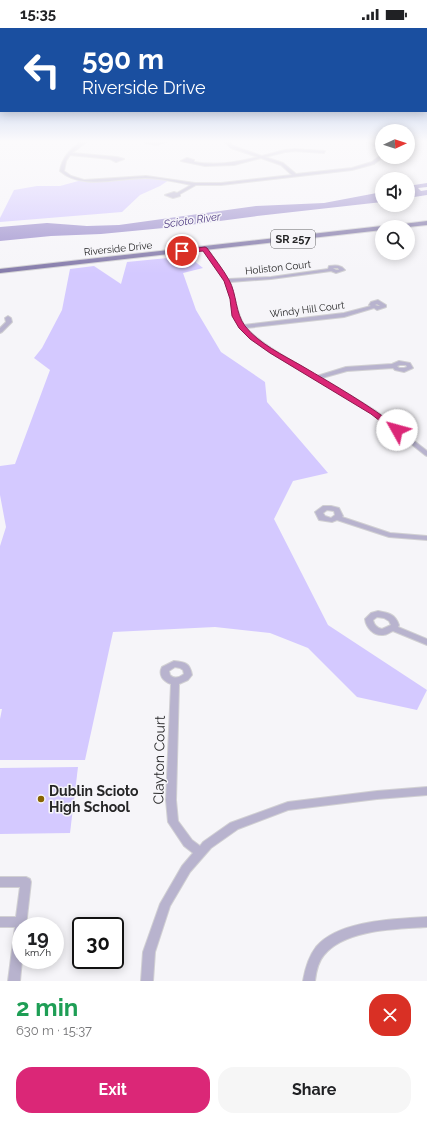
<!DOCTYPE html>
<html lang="en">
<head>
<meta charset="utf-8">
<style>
	:root { --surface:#fff; --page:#f6f6f6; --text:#202124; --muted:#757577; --accent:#db2777 }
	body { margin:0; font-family:Raleway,sans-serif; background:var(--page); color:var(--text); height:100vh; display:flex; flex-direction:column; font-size:15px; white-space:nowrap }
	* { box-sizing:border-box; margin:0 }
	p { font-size:13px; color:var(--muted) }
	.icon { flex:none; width:22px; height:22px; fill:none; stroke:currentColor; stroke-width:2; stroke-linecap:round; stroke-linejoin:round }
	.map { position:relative; height:953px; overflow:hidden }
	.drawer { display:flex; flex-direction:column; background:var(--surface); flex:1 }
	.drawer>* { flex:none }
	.banner { position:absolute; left:0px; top:0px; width:427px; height:84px; box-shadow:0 2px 10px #0003; background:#1a4fa0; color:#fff; overflow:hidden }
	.needle { width:26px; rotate:87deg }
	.controls { position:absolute; left:375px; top:96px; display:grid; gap:8px }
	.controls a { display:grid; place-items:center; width:40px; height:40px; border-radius:50%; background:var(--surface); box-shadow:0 2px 10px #0003; font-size:20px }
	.speed { position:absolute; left:12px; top:889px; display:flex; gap:8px; font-size:20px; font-weight:700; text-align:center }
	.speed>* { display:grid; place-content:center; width:52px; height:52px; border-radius:50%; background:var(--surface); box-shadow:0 2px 10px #0003; line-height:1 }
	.speed small { font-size:10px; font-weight:400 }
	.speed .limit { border:2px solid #111; border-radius:6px; background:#fff; color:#111 }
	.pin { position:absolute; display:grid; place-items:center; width:34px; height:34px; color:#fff; margin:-17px; border:2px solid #fff; border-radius:50%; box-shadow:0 1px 4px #0007 }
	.me { position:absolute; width:44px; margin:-22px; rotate:308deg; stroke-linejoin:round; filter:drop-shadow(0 0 3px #0008) }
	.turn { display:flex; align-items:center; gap:14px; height:84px; padding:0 16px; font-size:18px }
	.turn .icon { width:52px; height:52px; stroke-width:2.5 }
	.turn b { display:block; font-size:28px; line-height:34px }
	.round { display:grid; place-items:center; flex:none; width:42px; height:42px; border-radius:16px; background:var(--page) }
	.headline { display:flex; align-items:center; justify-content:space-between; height:68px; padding:0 16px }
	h1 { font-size:24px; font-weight:700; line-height:30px; color:#1e9e55 }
	.cta { display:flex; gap:8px; margin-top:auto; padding:8px 16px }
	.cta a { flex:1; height:46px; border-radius:16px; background:var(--accent); color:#fff; font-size:16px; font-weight:700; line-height:46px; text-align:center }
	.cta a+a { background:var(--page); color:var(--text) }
	.status { display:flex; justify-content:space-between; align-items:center; height:28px; padding:0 20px; background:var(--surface); direction:ltr }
	.status svg { height:11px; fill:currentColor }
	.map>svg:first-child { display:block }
	.green { fill:#d4c9ff }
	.water { fill:#a194cf }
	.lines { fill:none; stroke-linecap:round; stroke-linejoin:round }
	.minor-casing { stroke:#d1d0d3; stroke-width:2 }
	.primary-casing { stroke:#d1d0d3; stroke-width:2 }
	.minor { fill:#b8b3ce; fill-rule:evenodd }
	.primary { fill:#847aaa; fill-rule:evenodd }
	.route { fill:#db2777; stroke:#8e194d }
	.poi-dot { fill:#886400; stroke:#f6f5f9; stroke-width:1.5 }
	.labels { text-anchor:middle; stroke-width:3; stroke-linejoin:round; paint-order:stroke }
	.far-street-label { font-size:10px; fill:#262627; stroke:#f6f5f9 }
	.far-water-label { font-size:11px; font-style:italic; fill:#503c83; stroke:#f6f5f9 }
	.shield { fill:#f6f5f9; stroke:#646466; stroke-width:1 }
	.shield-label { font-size:11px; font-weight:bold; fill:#262627 }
	.near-street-label { font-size:14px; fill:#262627; stroke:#f6f5f9 }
	.near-poi-label { font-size:14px; font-weight:bold; fill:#262627; stroke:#f6f5f9; text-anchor:start }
</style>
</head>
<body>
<div class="status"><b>15:35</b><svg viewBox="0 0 49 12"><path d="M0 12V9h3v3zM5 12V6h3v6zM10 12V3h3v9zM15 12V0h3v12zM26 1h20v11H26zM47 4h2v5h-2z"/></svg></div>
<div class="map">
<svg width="427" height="953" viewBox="0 0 427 953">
	<rect width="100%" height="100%" fill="#f6f5f9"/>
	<g class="green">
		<path d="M146 149 169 152 160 158 140 167 122 184 0 194V190L14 162 37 158H60L82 152Z"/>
		<path d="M188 228 203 240 183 245 196 282 221 324 265 354 267 374 328 445 293 453 274 491 328 597 427 662 417 682 357 669 308 620 270 605 215 599 113 604 85 732H0V691L2 681H0V518L6 499 0 467V438L15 436 50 342 34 330 42 320 62 282 70 241 94 238 121 256 127 234Z"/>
		<path d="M78 739 70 805 0 806V740Z"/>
	</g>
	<g class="water">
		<path d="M427 155V159L418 160 421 163 427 162V167L408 170V158Z"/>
		<path d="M382 164V174L257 188 174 199 101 206 51 208 0 213V199L47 195 87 198 119 197 256 178 324 175Z"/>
	</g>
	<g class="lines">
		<defs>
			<g id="minor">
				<path d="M85 112H89L72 125 117 129 124 131 116 134 110 131 70 127 66 133 64 143 71 148 84 152 146 148 195 155H221L292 147 281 137 261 130 234 137 205 138 181 133 187 130 194 132V134C216 138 237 134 258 129L231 120 223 112H227L233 118 262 128 285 122 295 121 325 123 324 125 295 123 285 124 265 129 283 135 296 146 352 140 372 134 381 127H382L383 129 374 136 352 142 221 157H196L180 166V168L173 170 165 167 174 164 177 165 191 157C176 154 160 150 145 150 118 150 81 162 60 143 62 129 72 119 85 112Z"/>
				<path d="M157 112H170L157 117 145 115Z"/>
				<path d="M364 112C372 112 382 117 382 126L375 118Z"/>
				<path d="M203 220H207L228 251 271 249 328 241 329 238C336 237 341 237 345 242L336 245 331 243 271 251 230 254C235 269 236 284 244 297L344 285 371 278 369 277 371 274 378 272 386 277V279L377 282 374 280 344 289 246 300C266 320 293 333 317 348L346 339 392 336 399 333 410 335 413 340 404 344 395 342 393 340 347 343 322 350 376 383 427 423V428L425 427 372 385 271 325 251 311 240 300 233 288 231 271 225 253 203 221ZM333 240H338L339 242H336ZM377 276 380 278H378L375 277ZM400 337H406L407 339 404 340H399L397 338Z"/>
				<path d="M8 288 11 290 12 294 2 304 0 305V300L6 294 5 290Z"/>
				<path d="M323 478H331L339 480 343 488 342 489 390 505 427 508V512L389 509 337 492 332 494 319 492 315 484ZM327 482 334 483 335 487 331 490 325 488 323 485Z"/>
				<path d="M378 583C389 585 395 586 399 597L398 599 427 611V617L393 603C390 604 387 607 383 607 374 608 366 600 365 591L371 585ZM377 589 384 590 389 593 391 597 382 601C377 600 374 597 373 592Z"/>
				<path d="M174 633C185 634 190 635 192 647L188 652 179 656 176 772 178 793 192 812 200 818 203 814 230 795 288 774 377 763 427 759V767L377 771 288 782 238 801 211 820 190 844 170 878 155 924 153 953H141L143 924 160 876 182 838 193 825 184 818 168 794 166 772 171 656C163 653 158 647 162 639ZM175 639 180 640 183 642 184 646C179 650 174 651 170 647L169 643Z"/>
				<path d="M0 849H26L30 851 31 854 26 898H21V932H22L20 953H8L15 899H0V889H16L20 859H0Z"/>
				<path d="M427 889V899C397 901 345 901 324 927 318 934 316 944 315 953H303C305 941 309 928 316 919 338 892 395 891 427 889Z"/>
			</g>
			<g id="primary">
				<path d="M427 193V197L408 199H392L395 197Z"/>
				<path d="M382 198 385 199H382V202L0 245V241Z"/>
			</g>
		</defs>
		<use href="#minor" class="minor-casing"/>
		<use href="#primary" class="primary-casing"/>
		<use href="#minor" class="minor"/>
		<use href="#primary" class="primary"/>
	</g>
	<linearGradient id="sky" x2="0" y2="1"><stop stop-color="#8ba7de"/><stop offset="0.46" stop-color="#fbfafc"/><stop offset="1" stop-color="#fbfafc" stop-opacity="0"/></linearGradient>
	<rect width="427" height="246" fill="url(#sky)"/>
	<path class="route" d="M205 219 207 220C214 230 223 241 229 252 237 266 235 285 245 298 259 316 283 327 302 338 336 358 369 377 400 401V404H394L371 386 270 325 250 311 239 300 232 288 230 271 224 253 203 223 182 225 179 223 182 222Z"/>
	<circle class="poi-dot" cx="41" cy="771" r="4"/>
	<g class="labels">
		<g class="far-street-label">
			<text transform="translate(118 220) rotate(-6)" y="4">Riverside Drive</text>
			<text transform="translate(278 239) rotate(-6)" y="4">Holiston Court</text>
			<text transform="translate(307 281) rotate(-7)" y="4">Windy Hill Court</text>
		</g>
		<g class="far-water-label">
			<text transform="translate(192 192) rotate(-8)" y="4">Scioto River</text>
		</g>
		<rect class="shield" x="271" y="202" width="44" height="18" rx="3"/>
		<g class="shield-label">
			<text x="293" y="215">SR 257</text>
		</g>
		<g class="near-street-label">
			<text transform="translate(159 732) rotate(-89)" y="5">Clayton Court</text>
		</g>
		<g class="near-poi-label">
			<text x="49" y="768">Dublin Scioto<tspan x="49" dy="16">High School</tspan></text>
		</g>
	</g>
</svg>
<div class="controls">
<a><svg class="needle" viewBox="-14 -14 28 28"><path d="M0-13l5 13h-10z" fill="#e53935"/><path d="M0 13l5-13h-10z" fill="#757577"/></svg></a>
<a><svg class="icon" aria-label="sound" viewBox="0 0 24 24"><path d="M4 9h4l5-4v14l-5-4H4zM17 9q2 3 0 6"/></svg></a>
<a><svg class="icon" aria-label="search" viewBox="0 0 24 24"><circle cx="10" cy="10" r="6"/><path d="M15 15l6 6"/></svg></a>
</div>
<div class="speed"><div>19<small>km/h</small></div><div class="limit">30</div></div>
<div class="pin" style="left:182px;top:223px;background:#d93025"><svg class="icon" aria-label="arrive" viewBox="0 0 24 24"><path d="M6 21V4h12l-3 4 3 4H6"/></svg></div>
<svg class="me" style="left:397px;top:402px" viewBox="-20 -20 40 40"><circle r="19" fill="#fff"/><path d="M0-13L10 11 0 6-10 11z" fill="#db2777"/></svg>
<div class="banner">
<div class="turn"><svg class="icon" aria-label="left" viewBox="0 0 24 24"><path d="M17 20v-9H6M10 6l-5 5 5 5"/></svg><div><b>590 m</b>Riverside Drive</div></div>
</div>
</div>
<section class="drawer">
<div class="headline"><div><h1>2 min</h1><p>630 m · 15:37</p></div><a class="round" style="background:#d93025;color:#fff"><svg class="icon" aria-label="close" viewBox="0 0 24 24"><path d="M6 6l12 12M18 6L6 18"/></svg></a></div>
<div class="cta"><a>Exit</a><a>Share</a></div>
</section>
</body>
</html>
